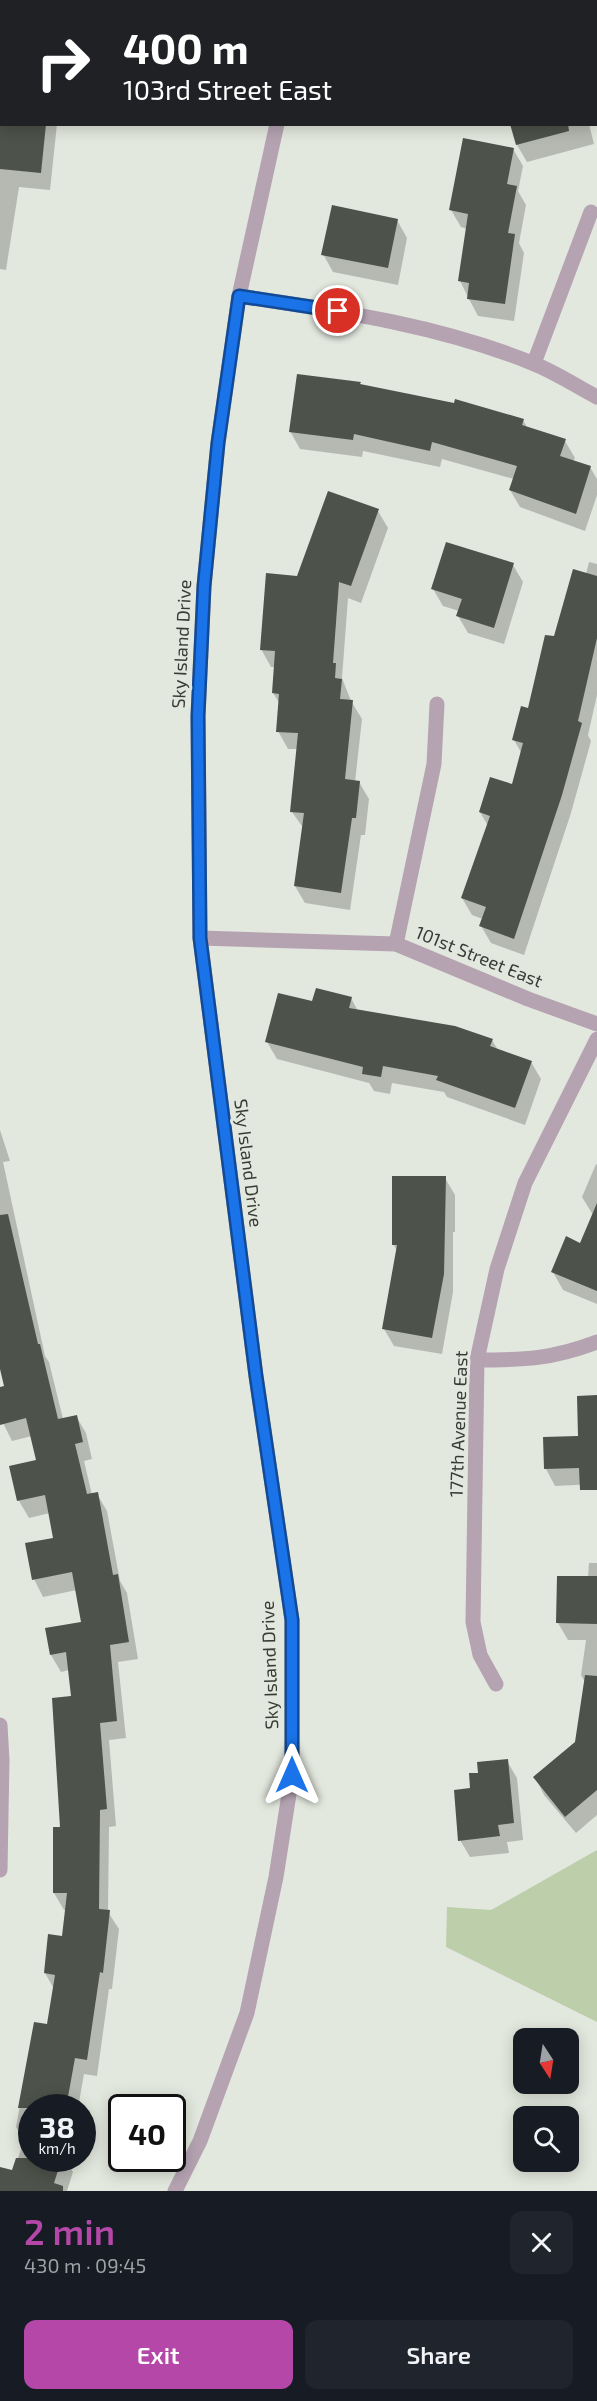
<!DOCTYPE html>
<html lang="en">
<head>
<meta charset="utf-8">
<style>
	:root { --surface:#171b24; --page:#20242c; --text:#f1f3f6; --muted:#9ea1a6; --accent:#b447a7 }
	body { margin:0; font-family:"Exo 2",sans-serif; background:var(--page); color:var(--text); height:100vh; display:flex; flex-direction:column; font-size:22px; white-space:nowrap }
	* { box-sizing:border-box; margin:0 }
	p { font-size:20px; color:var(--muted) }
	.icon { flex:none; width:33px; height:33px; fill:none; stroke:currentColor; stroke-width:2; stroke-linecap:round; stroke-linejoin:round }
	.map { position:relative; height:2191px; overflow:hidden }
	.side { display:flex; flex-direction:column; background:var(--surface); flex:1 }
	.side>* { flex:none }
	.hud { position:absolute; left:0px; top:0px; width:597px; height:126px; box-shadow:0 3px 15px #0003; background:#202124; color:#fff; overflow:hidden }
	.needle { width:39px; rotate:168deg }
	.fabs { position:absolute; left:513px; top:2028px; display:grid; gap:12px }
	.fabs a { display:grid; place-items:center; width:66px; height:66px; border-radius:12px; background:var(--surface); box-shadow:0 3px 15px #0003; font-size:30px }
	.speed { position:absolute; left:18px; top:2094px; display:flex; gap:12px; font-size:30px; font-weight:700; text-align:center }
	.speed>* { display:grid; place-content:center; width:78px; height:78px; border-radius:50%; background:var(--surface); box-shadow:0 3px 15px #0003; line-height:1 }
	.speed small { font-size:15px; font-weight:400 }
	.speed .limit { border:3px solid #111; border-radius:9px; background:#fff; color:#111 }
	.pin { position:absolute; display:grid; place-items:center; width:51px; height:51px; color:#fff; margin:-26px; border:3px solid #fff; border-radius:50%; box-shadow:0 2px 6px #0007 }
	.me { position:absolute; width:66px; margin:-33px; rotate:0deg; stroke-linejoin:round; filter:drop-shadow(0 0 4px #0008) }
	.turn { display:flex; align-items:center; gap:21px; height:126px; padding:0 24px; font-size:27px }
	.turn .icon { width:78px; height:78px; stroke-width:2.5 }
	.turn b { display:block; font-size:42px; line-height:51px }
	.round { display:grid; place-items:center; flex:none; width:63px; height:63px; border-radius:12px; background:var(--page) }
	.headline { display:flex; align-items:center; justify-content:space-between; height:102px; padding:0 24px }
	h1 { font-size:36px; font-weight:600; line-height:45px; color:var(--accent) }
	.cta { display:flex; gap:12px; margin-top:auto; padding:12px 24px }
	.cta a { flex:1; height:69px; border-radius:12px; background:var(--accent); color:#fff; font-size:24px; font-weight:600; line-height:69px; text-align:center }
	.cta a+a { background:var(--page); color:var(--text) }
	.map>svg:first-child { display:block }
	.green { fill:#bcceaa }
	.shadow { fill:#0003 }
	.building { fill:#4d524a }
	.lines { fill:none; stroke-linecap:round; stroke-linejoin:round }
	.minor { stroke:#b5a3b2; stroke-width:15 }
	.tertiary { stroke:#b5a3b2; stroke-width:15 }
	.route-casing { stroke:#114b97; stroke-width:15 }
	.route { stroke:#1a73e8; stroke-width:10 }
	.labels { text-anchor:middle; stroke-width:6; stroke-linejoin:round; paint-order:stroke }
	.street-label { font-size:18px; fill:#393b37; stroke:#e3e8de }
</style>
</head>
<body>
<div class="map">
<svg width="597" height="2191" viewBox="0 0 597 2191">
	<rect width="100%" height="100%" fill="#e3e8de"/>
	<path class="green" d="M597 1850V2022L446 1947 447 1907 491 1910Z"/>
	<g class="shadow">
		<path d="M7 0H82L6 2Z"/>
		<path d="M120 0H181L119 2Z"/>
		<path d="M417 0H438L432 2Z"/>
		<path d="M0 64 2 124H57L50 190 19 187 6 270 0 269Z"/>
		<path d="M512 124H589L594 144 527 162 517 145Z"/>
		<path d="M513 149 523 166 518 191 526 205 519 243 524 253 514 321 478 316 469 299 460 281 467 229 461 227 451 210Z"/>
		<path d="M397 220 407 238 398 285 333 272 323 254Z"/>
		<path d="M361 385 523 420 528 429 565 441 575 458 573 462 590 467 597 479V495L585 531 520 507 510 490 514 479 442 459 440 467 363 451 362 457 300 449 290 431Z"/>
		<path d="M378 511 388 528 361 603 348 598 342 678 351 701 362 719 355 782H359L369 799 365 835H361L350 910 305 903 295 886 304 829 292 812 298 749H288L278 731 280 704 273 693 276 667H271L261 649 298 577Z"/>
		<path d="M589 562 597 564V695L588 735 591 741 571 813 524 955 491 943 481 926 483 919 472 915 462 898 488 826 480 812 513 786 522 754 514 740 529 710 555 638 586 574Z"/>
		<path d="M513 565 523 582 504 644 468 633 458 616 459 611 443 606 433 589Z"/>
		<path d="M351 998 358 1011 492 1040 498 1050 531 1062 541 1079 525 1125 447 1097 444 1092 392 1083 390 1094 374 1091 369 1083 277 1059 267 1042 313 1003Z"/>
		<path d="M0 1130 10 1161 3 1162 45 1356 49 1362 63 1419 76 1416 86 1433 92 1459 84 1461 92 1495 97 1494 107 1511 120 1581 127 1593 138 1659 118 1662 126 1738 109 1740 116 1826 109 1827 108 1912 119 1929 112 1989H109L97 2076 84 2074 78 2108H32V2158H69L68 2164 73 2172 67 2191H0V2168L13 2172 24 2141 16 2127 35 2024 49 2025 54 1989 45 1973 64 1938 67 1910H64L54 1893 62 1828 72 1698 69 1670 61 1672 51 1655 83 1624 77 1590 43 1597 34 1579 55 1539 50 1513 29 1518 19 1501 37 1461 32 1436 12 1441 0 1417V1389L6 1387 0 1362Z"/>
		<path d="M596 1164 597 1165V1304L563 1290 553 1272 581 1245 593 1215 582 1197Z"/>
		<path d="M445 1178 455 1195V1232H453V1292L442 1354 394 1346 384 1329 397 1251 394 1245Z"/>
		<path d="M597 1397V1484L555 1486 546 1469 580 1437Z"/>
		<path d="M589 1563H597V1739L585 1682 581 1675 586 1640H568L558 1623 588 1577Z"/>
		<path d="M597 1749V1815L576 1833 544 1795 535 1777Z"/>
		<path d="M507 1761 517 1778 523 1840 507 1842 509 1853 470 1857 460 1840 472 1789 480 1774Z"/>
	</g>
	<g class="building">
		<path d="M0 124H46L41 173 0 169Z"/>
		<path d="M510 124H568L569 131 516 145Z"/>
		<path d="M463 138 514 148 507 184 517 186 508 233 515 234 505 304 467 299 469 283 458 281 468 214 449 210Z"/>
		<path d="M332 205 398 219 388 268 321 255Z"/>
		<path d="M297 374 361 382 360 384 454 403 455 399 524 419 522 425 566 439 560 456 591 466 576 514 509 490 517 466 432 442 430 451 354 434 353 440 289 432Z"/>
		<path d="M328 491 379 509 351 586 339 582 333 663H336L335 678 342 679 340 699 353 700 345 779 360 781 356 818H352L341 893 294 886 304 813 290 812 298 733 276 732 279 694 272 693 275 651 260 650 266 573 297 576Z"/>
		<path d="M446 542 514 563 494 628 456 616 462 599 431 589Z"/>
		<path d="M573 569 597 576V638L578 721 582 723 562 795 514 939 479 926 486 907 461 898 490 816 479 812 490 777 512 784 523 743 512 740 521 706 528 708 545 635 554 636Z"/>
		<path d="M316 988 352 997 349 1008 455 1026 493 1039 490 1046 532 1061 515 1108 436 1080 438 1076 383 1066 381 1077 362 1074 363 1067 265 1042 278 993 312 1001Z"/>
		<path d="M392 1176H446L444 1274 432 1338 382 1329 397 1245H392Z"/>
		<path d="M597 1203V1291L551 1272 566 1236 580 1243Z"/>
		<path d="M8 1214 38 1344H40L58 1419 77 1415 83 1442 75 1444 87 1494 98 1492 113 1575 118 1574 129 1642 110 1645 117 1721 100 1723 107 1809 100 1810 99 1909 110 1910 103 1973 100 1972 87 2060 75 2058 66 2108H18L34 2022 47 2024 55 1975 44 1973 48 1934 62 1936 67 1893H53V1827H60L52 1698 71 1696 66 1652 50 1655 45 1628 81 1622 72 1572 32 1580 25 1543 53 1538 45 1495 17 1501 9 1466 36 1460 26 1418 0 1425V1387L4 1386 0 1369V1215Z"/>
		<path d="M597 1395V1490H580L579 1468 544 1469 543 1437 578 1436 577 1396Z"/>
		<path d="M557 1576H597V1624L556 1623Z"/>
		<path d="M585 1675 597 1676V1790L565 1817 533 1777 575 1742Z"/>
		<path d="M508 1759 514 1823 498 1825 500 1836 458 1841 454 1790 470 1788 469 1773H478L477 1762Z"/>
		<path d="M16 2158H62L54 2183 63 2186V2191H0V2167L12 2170Z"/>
	</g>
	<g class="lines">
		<g class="minor">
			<path d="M239 296C339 311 438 325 532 363 555 372 576 386 597 397"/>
			<path d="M534 363 591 212"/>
			<path d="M200 938 396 944 528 999 597 1024"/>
			<path d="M396 944 434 764 437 704"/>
			<path d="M477 1360C524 1360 553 1359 597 1342"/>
			<path d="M496 1684 480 1655 473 1622 477 1360 497 1269 525 1183 597 1039"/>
			<path d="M0 1725 2 1760 0 1870"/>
		</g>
		<g class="tertiary">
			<path d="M303 2 304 0"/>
			<path d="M175 2191 200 2141 247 2013 276 1877 292 1775V1620L256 1376 200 938 198 716 204 586 218 443 239 296 277 124"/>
		</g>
	</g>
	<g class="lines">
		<defs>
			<path id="route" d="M292 1775V1620L256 1376 200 938 198 716 204 586 218 443 239 296 338 311"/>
		</defs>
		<use href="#route" class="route-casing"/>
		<use href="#route" class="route"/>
	</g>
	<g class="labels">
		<g class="street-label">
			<text transform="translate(182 644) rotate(-87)" y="6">Sky Island Drive</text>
			<text transform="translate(479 957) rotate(22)" y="6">101st Street East</text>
			<text transform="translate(248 1163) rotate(83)" y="6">Sky Island Drive</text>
			<text transform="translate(459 1424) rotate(-88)" y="6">177th Avenue East</text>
			<text transform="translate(270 1665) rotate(-92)" y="6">Sky Island Drive</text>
		</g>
	</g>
</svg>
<div class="fabs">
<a><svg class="needle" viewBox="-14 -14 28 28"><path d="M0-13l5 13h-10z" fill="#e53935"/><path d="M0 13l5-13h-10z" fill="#9ea1a6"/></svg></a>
<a><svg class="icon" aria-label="search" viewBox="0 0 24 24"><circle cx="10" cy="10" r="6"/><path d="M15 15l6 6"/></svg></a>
</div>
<div class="speed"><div>38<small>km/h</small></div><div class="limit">40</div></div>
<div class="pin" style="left:338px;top:311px;background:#d93025"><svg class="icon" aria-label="arrive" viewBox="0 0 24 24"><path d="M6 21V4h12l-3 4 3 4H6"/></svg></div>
<svg class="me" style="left:292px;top:1775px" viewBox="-20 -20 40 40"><path d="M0-17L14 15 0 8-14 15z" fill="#1a73e8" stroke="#fff" stroke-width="4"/></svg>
<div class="hud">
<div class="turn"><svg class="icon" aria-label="right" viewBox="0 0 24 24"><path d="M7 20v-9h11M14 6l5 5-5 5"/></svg><div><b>400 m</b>103rd Street East</div></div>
</div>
</div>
<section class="side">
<div class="headline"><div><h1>2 min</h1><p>430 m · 09:45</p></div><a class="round"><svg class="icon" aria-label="close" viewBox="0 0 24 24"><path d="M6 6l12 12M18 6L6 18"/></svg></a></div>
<div class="cta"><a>Exit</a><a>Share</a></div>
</section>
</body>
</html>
